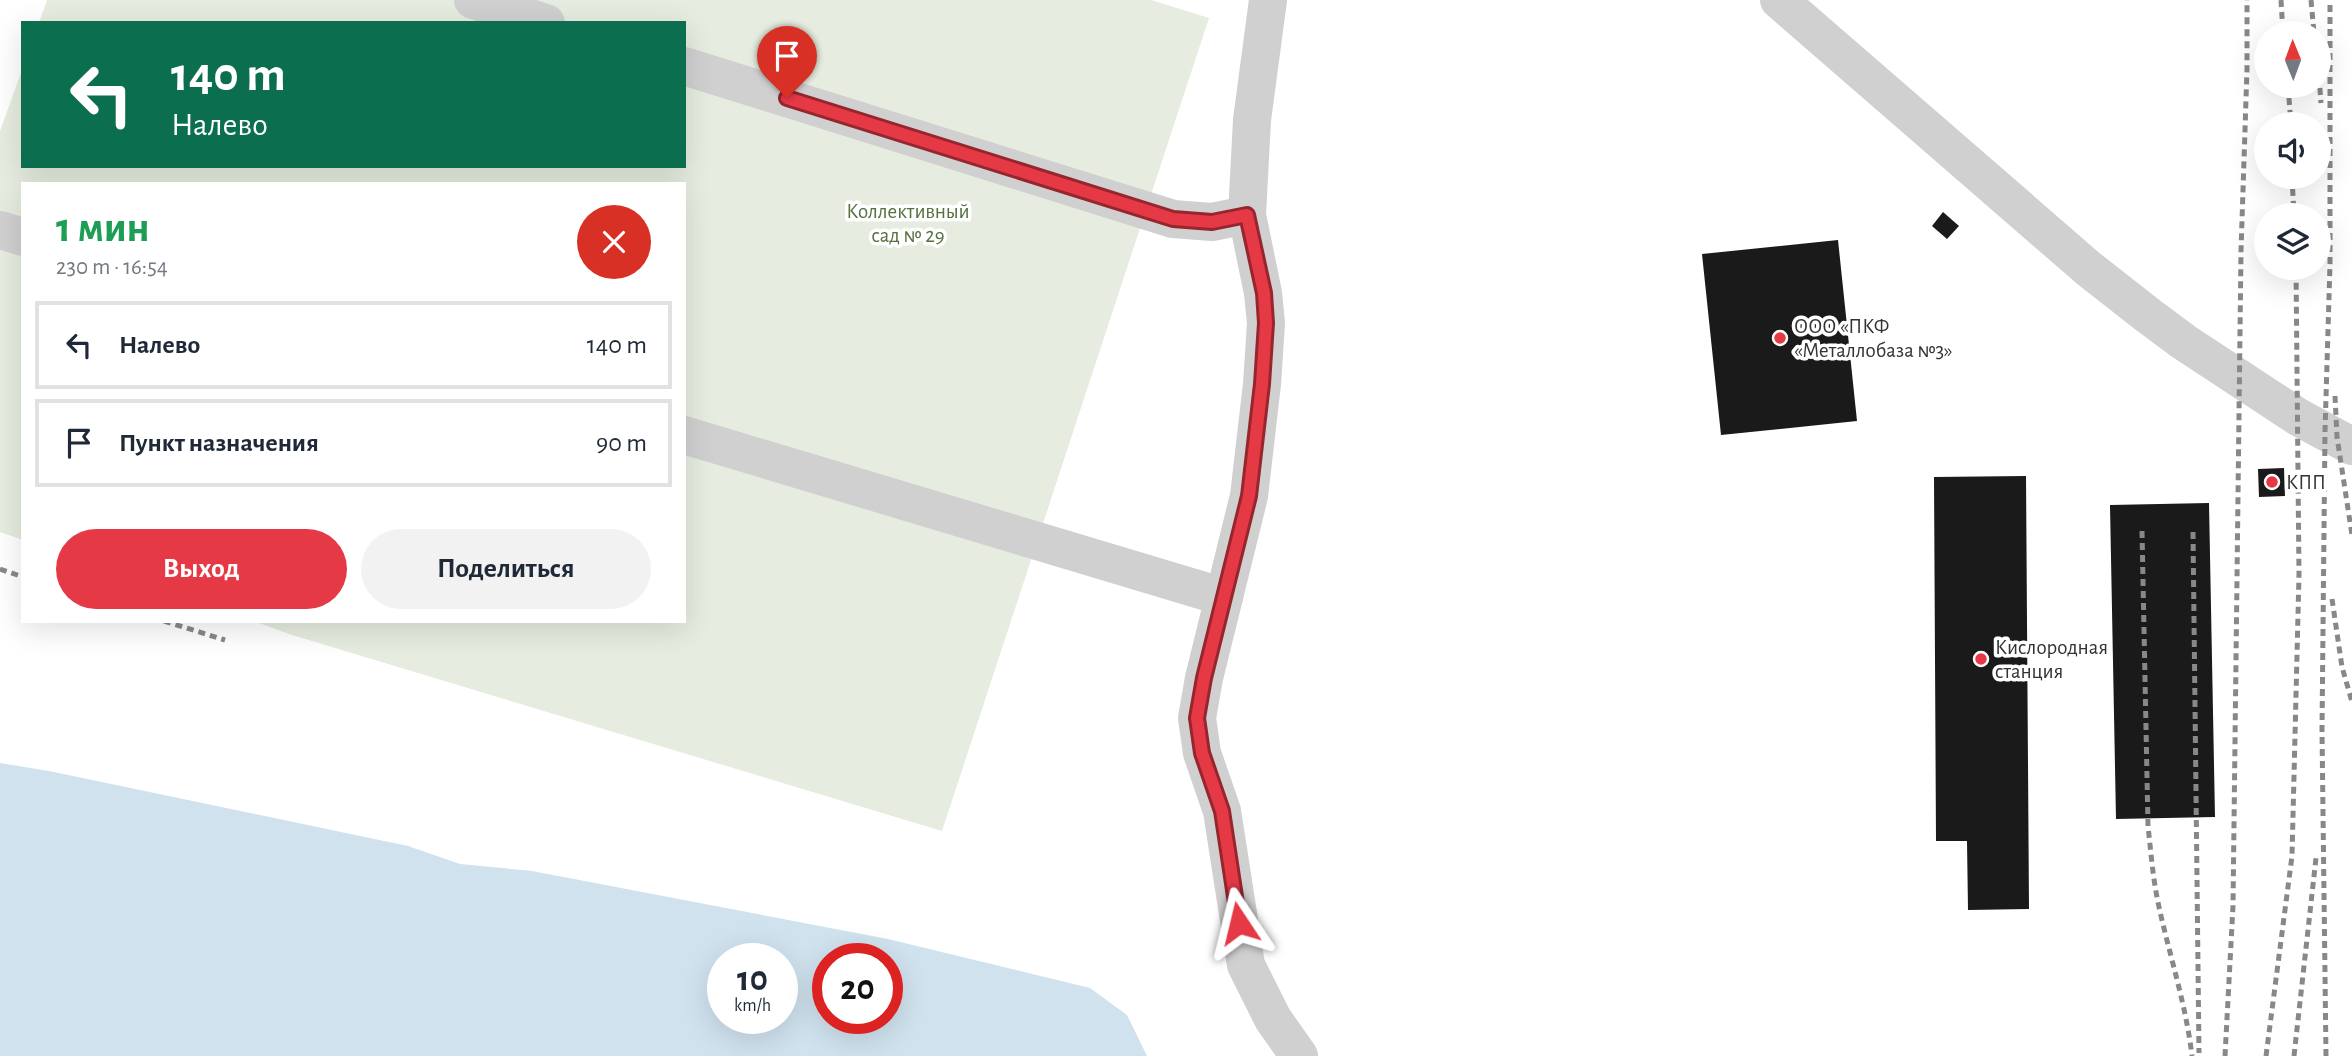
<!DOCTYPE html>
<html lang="ru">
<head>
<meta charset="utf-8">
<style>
	:root { --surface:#fff; --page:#f2f2f3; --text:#1f2937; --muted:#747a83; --line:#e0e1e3; --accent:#e63946 }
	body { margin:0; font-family:"Alegreya Sans",sans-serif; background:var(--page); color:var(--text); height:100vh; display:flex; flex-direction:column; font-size:26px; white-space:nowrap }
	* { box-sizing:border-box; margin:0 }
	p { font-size:23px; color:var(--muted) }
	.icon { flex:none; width:38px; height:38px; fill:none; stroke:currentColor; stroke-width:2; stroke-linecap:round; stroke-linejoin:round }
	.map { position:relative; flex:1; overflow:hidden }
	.sheet { position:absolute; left:21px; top:182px; width:665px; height:441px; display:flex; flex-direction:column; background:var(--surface); border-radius:0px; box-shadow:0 7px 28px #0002 }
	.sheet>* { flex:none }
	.banner { position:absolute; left:21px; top:21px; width:665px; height:147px; border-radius:0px; box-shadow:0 7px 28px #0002; background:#0b6e4f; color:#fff; overflow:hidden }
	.needle { width:46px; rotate:359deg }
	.tools { position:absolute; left:2254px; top:21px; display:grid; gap:14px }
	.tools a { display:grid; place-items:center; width:77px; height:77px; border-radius:50%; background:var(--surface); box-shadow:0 7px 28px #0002; font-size:35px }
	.speed { position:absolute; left:707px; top:943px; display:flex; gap:14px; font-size:35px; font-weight:700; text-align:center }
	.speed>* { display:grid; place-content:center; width:91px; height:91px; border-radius:50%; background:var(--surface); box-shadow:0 7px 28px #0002; line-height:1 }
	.speed small { font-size:18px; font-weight:400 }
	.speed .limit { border:10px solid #d22; background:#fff; color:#111 }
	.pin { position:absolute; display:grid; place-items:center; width:60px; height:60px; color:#fff; margin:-72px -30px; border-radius:50% 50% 50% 0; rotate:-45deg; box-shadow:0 0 7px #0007 }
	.pin .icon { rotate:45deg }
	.me { position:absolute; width:77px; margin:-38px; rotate:350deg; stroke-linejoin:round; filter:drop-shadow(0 0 5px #0008) }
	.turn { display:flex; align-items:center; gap:24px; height:147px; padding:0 35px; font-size:32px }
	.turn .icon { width:91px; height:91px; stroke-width:2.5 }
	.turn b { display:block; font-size:49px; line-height:60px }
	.round { display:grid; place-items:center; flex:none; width:74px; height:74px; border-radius:37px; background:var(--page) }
	.summary { display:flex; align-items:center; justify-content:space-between; height:119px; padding:0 35px }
	h1 { font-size:42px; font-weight:700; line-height:52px; color:#1e9e55 }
	.cta { display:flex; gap:14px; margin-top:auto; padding:14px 35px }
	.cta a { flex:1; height:80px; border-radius:42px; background:var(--accent); color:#fff; font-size:28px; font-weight:700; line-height:80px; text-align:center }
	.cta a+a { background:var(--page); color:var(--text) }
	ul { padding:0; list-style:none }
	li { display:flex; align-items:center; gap:21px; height:88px; margin:0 14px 10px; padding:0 21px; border:4px solid var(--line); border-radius:0px }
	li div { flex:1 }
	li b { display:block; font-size:26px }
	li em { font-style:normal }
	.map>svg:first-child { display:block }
	.green { fill:#e6ecdf }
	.water { fill:#cfe2ee; fill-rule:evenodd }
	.building { fill:#1a1a1a }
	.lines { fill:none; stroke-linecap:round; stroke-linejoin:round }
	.minor { stroke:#d0d0d0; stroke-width:38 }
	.rail { stroke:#888; stroke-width:5; stroke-dasharray:7 5; stroke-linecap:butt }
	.route-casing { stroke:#96252e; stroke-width:18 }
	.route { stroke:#e63946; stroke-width:12 }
	.poi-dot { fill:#e63946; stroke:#fff; stroke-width:2.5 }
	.labels { text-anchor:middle; stroke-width:7; stroke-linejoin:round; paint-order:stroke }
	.park-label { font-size:21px; fill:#56703f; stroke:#fff }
	.poi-label { font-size:21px; fill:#333; stroke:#fff; text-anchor:start }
</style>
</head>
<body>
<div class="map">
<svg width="2352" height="1056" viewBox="0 0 2352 1056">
	<rect width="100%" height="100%" fill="#fff"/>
	<path class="green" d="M47 0H1151L1209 18 942 831 292 635 253 621H684V184H23V540L0 532V131L23 67V166H684V23H39Z"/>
	<path class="water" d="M0 763 49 771 408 846 460 864 532 871 888 939 1090 988 1127 1015 1147 1056H0ZM723 959H782V1018H723ZM828 959H887V1018H828Z"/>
	<g class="building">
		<path d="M1943 212 1959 226 1947 239 1932 226Z"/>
		<path d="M1838 240 1857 421 1721 435 1702 254Z"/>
		<path d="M2284 468 2285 496 2259 497 2258 469Z"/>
		<path d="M2026 476 2029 909 1968 910 1967 841H1936L1934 477Z"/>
		<path d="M2209 503 2215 817 2116 819 2110 505Z"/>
	</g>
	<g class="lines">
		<g class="minor">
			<path d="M473 0 546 23"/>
			<path d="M1268 0 1252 120 1247 215 1263 293 1266 323 1262 384 1249 496 1204 678 1197 718 1202 753 1222 811 1246 965 1273 1019 1299 1056"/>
			<path d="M1779 0 2089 269 2149 316 2184 342 2298 417 2352 446"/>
			<path d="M684 66 1173 219 1212 222 1247 215"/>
			<path d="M0 230 23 237"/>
			<path d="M684 435 1224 597"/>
		</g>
		<g class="rail">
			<path d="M2281 0 2283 33"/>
			<path d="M2311 0 2314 33"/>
			<path d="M2319 76 2321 103"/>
			<path d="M2288 86 2291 124"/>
			<path d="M2292 177 2294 215"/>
			<path d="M2335 396 2337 437 2352 535"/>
			<path d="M2142 531 2148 826C2151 853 2153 880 2159 907 2170 957 2186 1005 2192 1056"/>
			<path d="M2193 532 2199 1053"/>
			<path d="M0 569 23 577"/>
			<path d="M2332 599 2342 667 2352 702"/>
			<path d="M164 621 225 640"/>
			<path d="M2225 1056 2233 906 2241 251 2247 69V0"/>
			<path d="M2266 1056 2292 856 2299 575 2296 268"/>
			<path d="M2294 1056 2316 858"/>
			<path d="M2326 1056 2322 730 2325 431 2330 264V0"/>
		</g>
	</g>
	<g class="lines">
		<defs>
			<path id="route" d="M787 98 1173 219 1212 222 1247 215 1264 293 1266 323 1262 384 1249 496 1204 678 1197 718 1202 753 1222 811 1239 923"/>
		</defs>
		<use href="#route" class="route-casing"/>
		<use href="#route" class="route"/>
	</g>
	<g class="poi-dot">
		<circle cx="1780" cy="338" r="7"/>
		<circle cx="2272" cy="482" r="7"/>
		<circle cx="1981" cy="659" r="7"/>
	</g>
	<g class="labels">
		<g class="park-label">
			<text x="908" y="218">Коллективный<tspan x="908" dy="24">сад № 29</tspan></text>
		</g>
		<g class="poi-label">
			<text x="1794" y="333">ООО «ПКФ<tspan x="1794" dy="24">«Металлобаза №3»</tspan></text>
			<text x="2286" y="489">КПП</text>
			<text x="1995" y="654">Кислородная<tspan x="1995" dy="24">станция</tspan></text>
		</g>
	</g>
</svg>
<div class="tools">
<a><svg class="needle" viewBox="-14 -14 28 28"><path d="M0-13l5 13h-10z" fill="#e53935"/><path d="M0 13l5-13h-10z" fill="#747a83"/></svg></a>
<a><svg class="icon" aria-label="sound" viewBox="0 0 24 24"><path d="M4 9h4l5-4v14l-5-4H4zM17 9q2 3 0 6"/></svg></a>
<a><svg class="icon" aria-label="layers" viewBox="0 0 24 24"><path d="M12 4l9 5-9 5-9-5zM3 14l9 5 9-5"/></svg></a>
</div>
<div class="speed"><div>10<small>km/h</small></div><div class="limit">20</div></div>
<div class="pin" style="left:787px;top:98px;background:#d93025"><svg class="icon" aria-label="arrive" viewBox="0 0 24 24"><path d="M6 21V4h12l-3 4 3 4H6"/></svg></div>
<svg class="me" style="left:1239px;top:923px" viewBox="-20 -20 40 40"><path d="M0-17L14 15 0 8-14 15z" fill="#e63946" stroke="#fff" stroke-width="4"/></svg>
<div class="banner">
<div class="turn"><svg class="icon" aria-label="left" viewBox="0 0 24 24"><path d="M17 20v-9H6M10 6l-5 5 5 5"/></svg><div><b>140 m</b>Налево</div></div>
</div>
<section class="sheet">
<div class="summary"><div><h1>1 мин</h1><p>230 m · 16:54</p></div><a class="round" style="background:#d93025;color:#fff"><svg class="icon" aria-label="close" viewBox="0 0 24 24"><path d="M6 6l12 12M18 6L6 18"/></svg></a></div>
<ul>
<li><svg class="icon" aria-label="left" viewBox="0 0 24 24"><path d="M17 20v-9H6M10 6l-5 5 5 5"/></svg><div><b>Налево</b></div><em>140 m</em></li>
<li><svg class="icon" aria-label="arrive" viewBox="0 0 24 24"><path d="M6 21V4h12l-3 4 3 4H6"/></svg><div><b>Пункт назначения</b></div><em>90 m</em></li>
</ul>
<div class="cta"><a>Выход</a><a>Поделиться</a></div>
</section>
</div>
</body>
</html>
